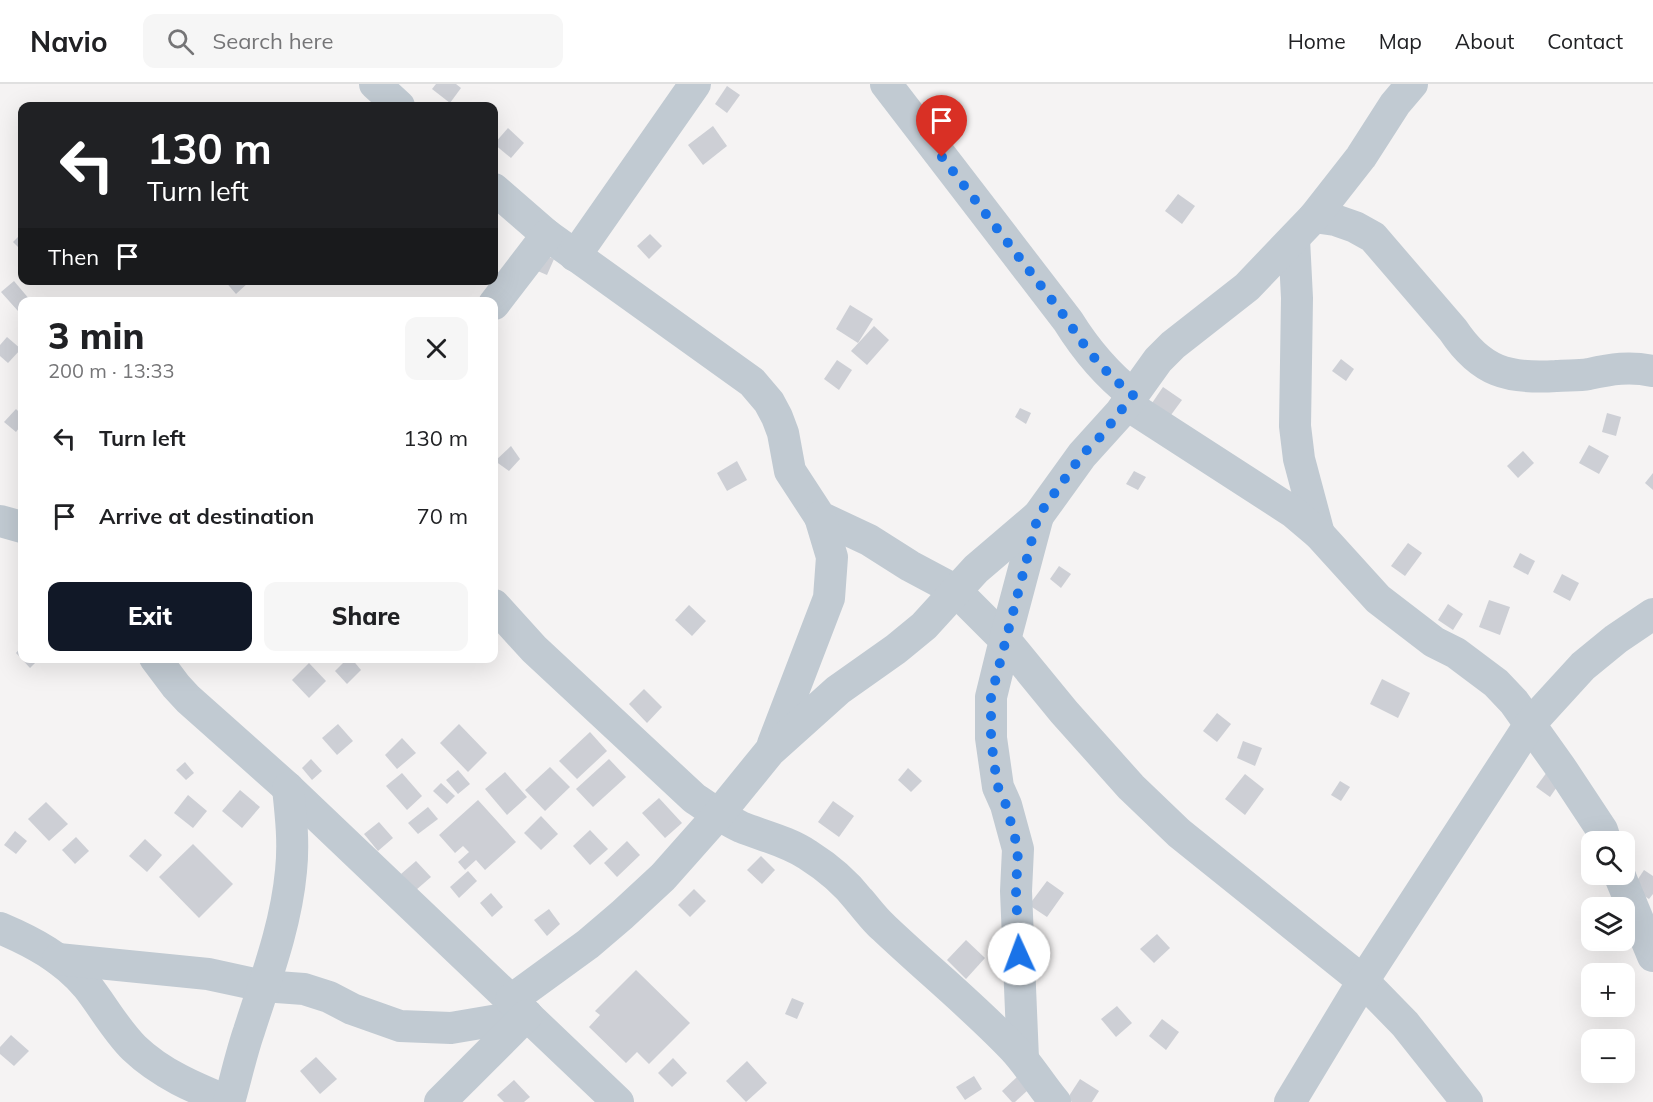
<!DOCTYPE html>
<html lang="en">
<head>
<meta charset="utf-8">
<style>
	:root { --surface:#fff; --page:#f6f6f6; --text:#202124; --muted:#757577; --line:#e0e0e0; --accent:#111827 }
	body { margin:0; font-family:Mulish,sans-serif; background:var(--page); color:var(--text); height:100vh; display:flex; flex-direction:column; font-size:22px; white-space:nowrap }
	* { box-sizing:border-box; margin:0 }
	p { font-size:20px; color:var(--muted) }
	.icon { flex:none; width:33px; height:33px; fill:none; stroke:currentColor; stroke-width:2; stroke-linecap:round; stroke-linejoin:round }
	.map { position:relative; flex:1; overflow:hidden }
	.details { position:absolute; left:18px; top:213px; width:480px; height:366px; display:flex; flex-direction:column; background:var(--surface); border-radius:12px; box-shadow:0 6px 24px #0002 }
	.details>* { flex:none }
	.hud { position:absolute; left:18px; top:18px; width:480px; height:183px; border-radius:12px; box-shadow:0 6px 24px #0002; background:#202124; color:#fff; overflow:hidden }
	.tools { position:absolute; left:1581px; top:747px; display:grid; gap:12px }
	.tools a { display:grid; place-items:center; width:54px; height:54px; border-radius:12px; background:var(--surface); box-shadow:0 6px 24px #0002; font-size:30px }
	.pin { position:absolute; display:grid; place-items:center; width:51px; height:51px; color:#fff; margin:-62px -26px; border-radius:50% 50% 50% 0; rotate:-45deg; box-shadow:0 0 6px #0007 }
	.pin .icon { rotate:45deg }
	.me { position:absolute; width:66px; margin:-33px; rotate:358deg; stroke-linejoin:round; filter:drop-shadow(0 0 4px #0008) }
	.turn { display:flex; align-items:center; gap:21px; height:126px; padding:0 30px; font-size:27px }
	.turn .icon { width:78px; height:78px; stroke-width:2.5 }
	.turn b { display:block; font-size:42px; line-height:51px }
	.then { display:flex; align-items:center; height:57px; padding:0 30px; background:#0003; gap:12px; font-size:22px }
	.round { display:grid; place-items:center; flex:none; width:63px; height:63px; border-radius:12px; background:var(--page) }
	.overview { display:flex; align-items:center; justify-content:space-between; height:102px; padding:0 30px }
	h1 { font-size:36px; font-weight:800; line-height:45px }
	.primary-button { display:flex; gap:12px; margin-top:auto; padding:12px 30px }
	.primary-button a { flex:1; height:69px; border-radius:12px; background:var(--accent); color:#fff; font-size:24px; font-weight:800; line-height:69px; text-align:center }
	.primary-button a+a { background:var(--page); color:var(--text) }
	ul { padding:0; list-style:none }
	li { display:flex; align-items:center; gap:18px; height:78px; padding:0 30px }
	li div { flex:1 }
	li b { display:block; font-size:22px }
	li em { font-style:normal }
	header { display:flex; align-items:center; gap:36px; box-sizing:border-box; height:84px; padding:0 30px; background:var(--surface); border-bottom:2px solid var(--line) }
	header strong { font-size:28px }
	nav { display:flex; gap:33px; margin-inline-start:auto; font-size:21px }
	.search { width:420px; height:54px; background:var(--page); display:flex; align-items:center; gap:15px; box-sizing:border-box; padding:0 21px; border-radius:12px; color:var(--muted); font-size:22px }
	.map>svg:first-child { display:block }
	.building { fill:#cdcfd5 }
	.lines { fill:none; stroke-linecap:round; stroke-linejoin:round }
	.minor { stroke:#c1cad2; stroke-width:32 }
	.route { stroke:#1a73e8; stroke-width:10; stroke-dasharray:0 18 }
</style>
</head>
<body>
<header>
<strong>Navio</strong>
<div class="search"><svg class="icon" aria-label="search" viewBox="0 0 24 24"><circle cx="10" cy="10" r="6"/><path d="M15 15l6 6"/></svg>Search here</div>
<nav><a>Home</a><a>Map</a><a>About</a><a>Contact</a></nav>
</header>
<div class="map">
<svg width="1653" height="1018" viewBox="0 0 1653 1018">
	<rect width="100%" height="100%" fill="#f5f3f3"/>
	<g class="building">
		<path d="M436 0H456L461 4 450 19 432 5Z"/>
		<path d="M727 2 740 11 727 29 715 20Z"/>
		<path d="M713 42 727 62 703 81 688 61Z"/>
		<path d="M508 44 524 59 511 74 494 60Z"/>
		<path d="M1178 110 1195 122 1182 140 1165 127Z"/>
		<path d="M22 149V167L13 158Z"/>
		<path d="M650 150 662 162 649 175 637 162Z"/>
		<path d="M539 169 554 175 547 191 533 185Z"/>
		<path d="M224 196H247L249 198 236 210Z"/>
		<path d="M14 197 30 216 22 218V223L18 227 1 208Z"/>
		<path d="M850 221 873 235 858 259 836 245Z"/>
		<path d="M874 242 889 256 867 281 851 267Z"/>
		<path d="M7 253 21 265 8 279 0 272V261Z"/>
		<path d="M1341 275 1354 285 1346 297 1332 287Z"/>
		<path d="M837 276 852 286 839 306 824 295Z"/>
		<path d="M1163 303 1182 316 1168 335 1150 322Z"/>
		<path d="M1020 324 1031 329 1026 340 1015 333Z"/>
		<path d="M16 325 22 331V340L16 348 4 338Z"/>
		<path d="M1607 329 1621 333 1616 352 1602 348Z"/>
		<path d="M1589 361 1609 372 1599 390 1579 379Z"/>
		<path d="M511 362 520 375 509 387 495 377Z"/>
		<path d="M1523 367 1534 379 1518 394 1507 382Z"/>
		<path d="M737 377 747 396 727 407 717 389Z"/>
		<path d="M1134 387 1146 393 1138 406 1126 400Z"/>
		<path d="M1653 389V406L1645 399Z"/>
		<path d="M1408 459 1422 469 1405 492 1391 482Z"/>
		<path d="M1520 469 1535 477 1528 491 1513 483Z"/>
		<path d="M1059 482 1071 490 1061 504 1050 495Z"/>
		<path d="M1562 490 1579 499 1570 517 1553 508Z"/>
		<path d="M1489 516 1510 523 1500 551 1479 543Z"/>
		<path d="M1448 520 1463 530 1453 546 1438 536Z"/>
		<path d="M689 521 706 537 692 552 675 536Z"/>
		<path d="M22 562V574H40L30 584 16 569Z"/>
		<path d="M348 574H351L361 586 347 600 335 587Z"/>
		<path d="M309 579 326 597 309 614 292 596Z"/>
		<path d="M1382 595 1410 609 1398 634 1370 620Z"/>
		<path d="M644 605 662 623 647 639 629 620Z"/>
		<path d="M1217 629 1231 640 1217 658 1203 647Z"/>
		<path d="M338 640 353 657 337 671 322 654Z"/>
		<path d="M459 640 487 669 468 688 440 659Z"/>
		<path d="M590 648 607 667 577 695 559 677Z"/>
		<path d="M402 654 416 669 397 685 385 671Z"/>
		<path d="M1243 657 1262 664 1255 682 1237 674Z"/>
		<path d="M311 675 322 687 312 696 302 684Z"/>
		<path d="M609 675 626 693 593 723 576 705Z"/>
		<path d="M185 678 194 689 186 696 176 686Z"/>
		<path d="M550 683 570 703 545 727 525 706Z"/>
		<path d="M908 684 922 697 911 708 898 696Z"/>
		<path d="M458 686 470 700 458 710 446 696Z"/>
		<path d="M505 688 527 713 507 731 485 705Z"/>
		<path d="M1547 688 1561 697 1550 713 1536 703Z"/>
		<path d="M402 689 422 712 407 726 386 702Z"/>
		<path d="M1245 690 1264 705 1245 731 1225 715Z"/>
		<path d="M1340 697 1350 703 1341 717 1331 711Z"/>
		<path d="M441 699 455 712 447 720 433 707Z"/>
		<path d="M240 706 260 723 242 744 222 727Z"/>
		<path d="M188 711 207 727 193 744 174 729Z"/>
		<path d="M659 714 682 739 665 754 642 729Z"/>
		<path d="M478 716 516 758 485 786 476 776 465 786 458 778 469 768 463 762 455 769 439 751Z"/>
		<path d="M833 717 854 732 839 753 818 738Z"/>
		<path d="M46 718 68 740 49 757 28 735Z"/>
		<path d="M428 723 438 735 418 750 408 739Z"/>
		<path d="M541 732 558 750 541 766 524 749Z"/>
		<path d="M379 738 393 754 378 767 364 750Z"/>
		<path d="M590 746 608 765 590 781 573 762Z"/>
		<path d="M15 747 27 757 16 770 4 761Z"/>
		<path d="M76 753 89 767 75 780 62 766Z"/>
		<path d="M145 755 162 771 147 788 129 772Z"/>
		<path d="M627 757 640 771 617 793 604 779Z"/>
		<path d="M193 760 233 800 199 834 159 793Z"/>
		<path d="M761 772 775 786 762 800 747 786Z"/>
		<path d="M416 777 431 793 416 806 401 790Z"/>
		<path d="M1644 786 1653 792V810L1649 815 1632 804Z"/>
		<path d="M468 787 477 797 459 814 450 803Z"/>
		<path d="M1047 797 1064 809 1047 833 1029 821Z"/>
		<path d="M694 805 706 817 690 833 678 821Z"/>
		<path d="M491 809 503 823 492 833 480 819Z"/>
		<path d="M549 825 560 840 547 852 534 836Z"/>
		<path d="M1157 850 1170 864 1154 879 1140 865Z"/>
		<path d="M966 856 985 874 966 895 947 876Z"/>
		<path d="M636 886 690 939 649 980 637 968 626 979 589 943 600 931 595 927Z"/>
		<path d="M792 914 804 919 797 935 785 930Z"/>
		<path d="M1117 922 1132 939 1116 953 1101 935Z"/>
		<path d="M1162 935 1179 948 1166 966 1149 952Z"/>
		<path d="M11 951 29 967 14 982 0 970V963Z"/>
		<path d="M316 973 337 995 320 1010 300 987Z"/>
		<path d="M673 974 687 989 672 1003 658 989Z"/>
		<path d="M747 977 767 999 746 1018 726 997Z"/>
		<path d="M974 992 982 1005 965 1016 956 1003Z"/>
		<path d="M1017 993 1028 1006 1015 1018H1012L1002 1007Z"/>
		<path d="M1080 995 1099 1007 1092 1018H1072L1067 1015Z"/>
		<path d="M514 996 530 1013 524 1018H504L497 1011Z"/>
	</g>
	<g class="lines">
		<g class="minor">
			<path d="M375 0 399 22"/>
			<path d="M886 0 1068 237C1086 266 1106 290 1133 311"/>
			<path d="M494 105 547 151 752 298 769 318 777 333 783 349 790 387 820 433 869 456 910 482 955 506 1005 556 991 613V654L998 703 1006 721 1018 765 1016 807 1023 975"/>
			<path d="M1314 133 1335 136 1355 143 1373 153 1453 246C1481 288 1508 295 1556 292 1567 291 1578 292 1589 290 1611 285 1630 282 1653 287"/>
			<path d="M1294 155 1297 214 1295 342 1299 375 1319 450"/>
			<path d="M575 172 695 0"/>
			<path d="M494 220 547 151"/>
			<path d="M1126 320 1293 428 1319 450 1378 515 1434 558 1456 569 1496 599 1514 618 1561 684 1602 746 1606 758"/>
			<path d="M1038 432 1005 556 1064 628 1131 703 1179 749 1363 897 1405 940 1467 1018"/>
			<path d="M0 437 22 443"/>
			<path d="M494 521 534 565 694 714C710 725 724 735 741 743 763 752 787 757 808 771 827 783 845 798 859 816 867 825 874 835 883 843 926 884 972 921 1013 964 1029 981 1040 1000 1055 1018"/>
			<path d="M155 574 176 602 188 615 288 704 618 1018"/>
			<path d="M773 660 829 514 832 473 820 433"/>
			<path d="M1619 790 1653 872"/>
			<path d="M0 844C33 858 63 874 87 902 103 922 115 945 134 964 161 990 195 1004 229 1018"/>
			<path d="M58 875 208 890 263 902 304 905 329 913 352 925 400 942 451 944 527 931"/>
			<path d="M511 916 588 860 622 831 663 793 718 731 770 667 838 606 896 565 924 542 976 485 1038 432 1082 371 1120 329 1158 276 1173 261 1247 203 1314 133 1361 73 1395 20 1412 0"/>
			<path d="M229 1018C236 994 241 970 249 947 266 894 286 842 291 787 294 759 291 732 288 704"/>
			<path d="M440 1018 527 931"/>
			<path d="M1290 1018 1363 897 1530 640 1583 582 1616 555 1653 530"/>
		</g>
	</g>
	<g class="lines">
		<path class="route" d="M942 73 1068 237C1086 266 1106 290 1133 311L1102 351 1082 371 1038 432 991 613V654L994 679 998 703 1006 721 1018 765 1016 807 1019 870"/>
	</g>
</svg>
<div class="tools">
<a><svg class="icon" aria-label="search" viewBox="0 0 24 24"><circle cx="10" cy="10" r="6"/><path d="M15 15l6 6"/></svg></a>
<a><svg class="icon" aria-label="layers" viewBox="0 0 24 24"><path d="M12 4l9 5-9 5-9-5zM3 14l9 5 9-5"/></svg></a>
<a>+</a>
<a>−</a>
</div>
<div class="pin" style="left:942px;top:73px;background:#d93025"><svg class="icon" aria-label="arrive" viewBox="0 0 24 24"><path d="M6 21V4h12l-3 4 3 4H6"/></svg></div>
<svg class="me" style="left:1019px;top:870px" viewBox="-20 -20 40 40"><circle r="19" fill="#fff"/><path d="M0-13L10 11 0 6-10 11z" fill="#1a73e8"/></svg>
<div class="hud">
<div class="turn"><svg class="icon" aria-label="left" viewBox="0 0 24 24"><path d="M17 20v-9H6M10 6l-5 5 5 5"/></svg><div><b>130 m</b>Turn left</div></div>
<div class="then">Then<svg class="icon" aria-label="arrive" viewBox="0 0 24 24"><path d="M6 21V4h12l-3 4 3 4H6"/></svg></div>
</div>
<section class="details">
<div class="overview"><div><h1>3 min</h1><p>200 m · 13:33</p></div><a class="round"><svg class="icon" aria-label="close" viewBox="0 0 24 24"><path d="M6 6l12 12M18 6L6 18"/></svg></a></div>
<ul>
<li><svg class="icon" aria-label="left" viewBox="0 0 24 24"><path d="M17 20v-9H6M10 6l-5 5 5 5"/></svg><div><b>Turn left</b></div><em>130 m</em></li>
<li><svg class="icon" aria-label="arrive" viewBox="0 0 24 24"><path d="M6 21V4h12l-3 4 3 4H6"/></svg><div><b>Arrive at destination</b></div><em>70 m</em></li>
</ul>
<div class="primary-button"><a>Exit</a><a>Share</a></div>
</section>
</div>
</body>
</html>
